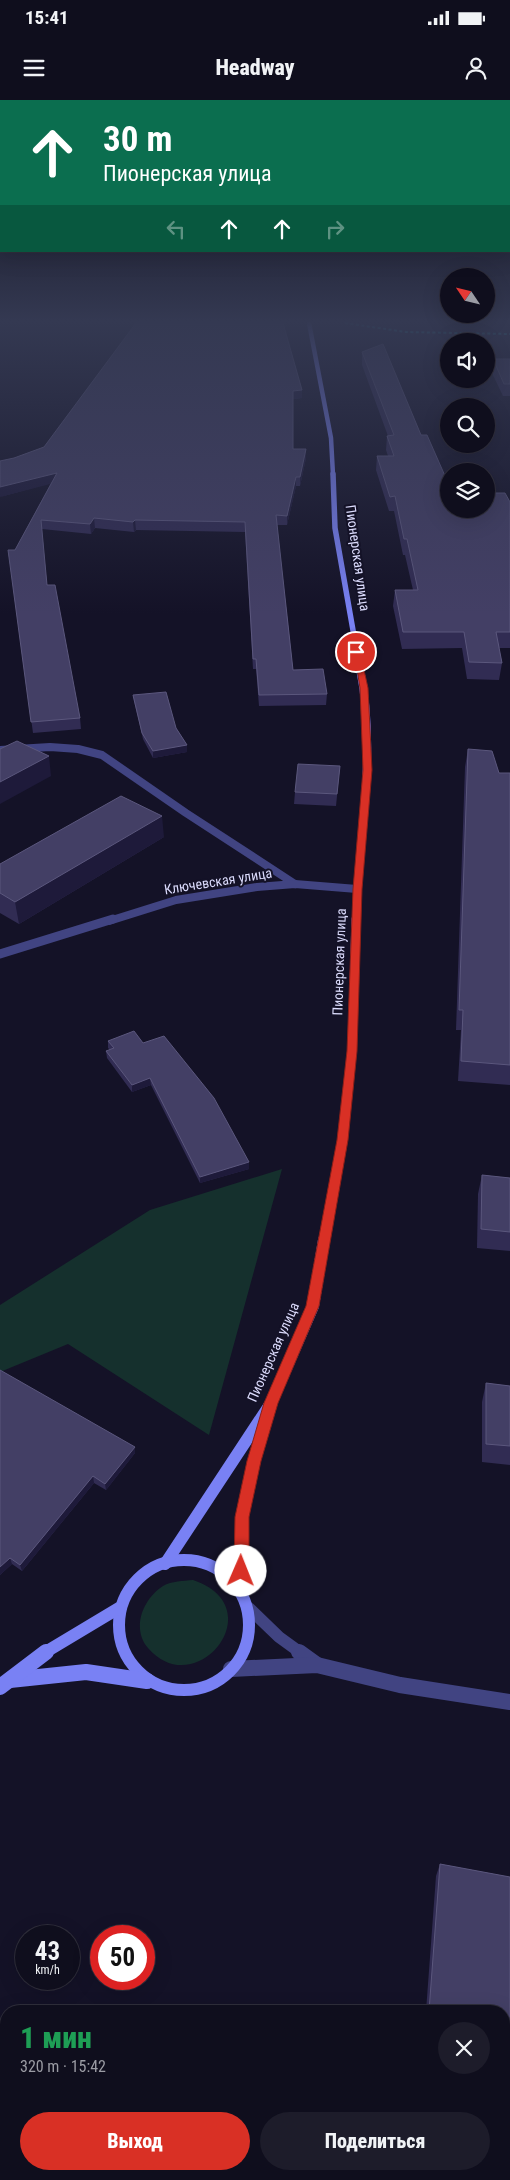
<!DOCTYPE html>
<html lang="ru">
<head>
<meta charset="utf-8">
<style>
	:root { --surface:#0f0e1d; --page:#1d1c2a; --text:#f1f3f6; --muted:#9b9ca4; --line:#2f2e3b; --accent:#d93025 }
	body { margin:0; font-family:"Roboto Condensed",sans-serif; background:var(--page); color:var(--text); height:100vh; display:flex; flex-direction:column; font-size:19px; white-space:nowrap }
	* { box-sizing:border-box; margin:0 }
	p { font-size:16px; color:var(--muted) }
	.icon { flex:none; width:28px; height:28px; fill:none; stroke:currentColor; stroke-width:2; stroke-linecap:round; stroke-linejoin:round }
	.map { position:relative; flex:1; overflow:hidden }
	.side { position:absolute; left:0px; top:1905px; width:510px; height:175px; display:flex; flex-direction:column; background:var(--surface); border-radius:20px 20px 0 0; box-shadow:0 5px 20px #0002,0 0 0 1px var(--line) }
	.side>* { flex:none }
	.guide { position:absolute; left:0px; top:0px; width:510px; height:152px; box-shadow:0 5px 20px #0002,0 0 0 1px var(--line); background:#0b6e4f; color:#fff; overflow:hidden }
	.needle { width:32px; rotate:305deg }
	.tools { position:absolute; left:440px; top:168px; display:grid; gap:10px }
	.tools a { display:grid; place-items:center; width:55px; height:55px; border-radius:50%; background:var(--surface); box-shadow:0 5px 20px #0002,0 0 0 1px var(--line); font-size:25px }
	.speed { position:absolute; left:15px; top:1825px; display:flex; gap:10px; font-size:25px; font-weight:700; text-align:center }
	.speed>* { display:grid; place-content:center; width:65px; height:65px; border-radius:50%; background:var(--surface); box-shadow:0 5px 20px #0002,0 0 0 1px var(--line); line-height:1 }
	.speed small { font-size:12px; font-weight:400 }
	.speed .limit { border:8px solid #d22; background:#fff; color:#111 }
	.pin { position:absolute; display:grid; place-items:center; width:42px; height:42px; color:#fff; margin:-21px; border:2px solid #fff; border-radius:50%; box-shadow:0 1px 5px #0007 }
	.me { position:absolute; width:55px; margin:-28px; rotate:1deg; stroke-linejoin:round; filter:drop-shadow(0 0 4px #0008) }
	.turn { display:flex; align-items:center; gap:18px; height:105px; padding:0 20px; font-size:22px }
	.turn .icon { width:65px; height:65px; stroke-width:2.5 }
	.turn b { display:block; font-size:35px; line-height:42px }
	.lanes { display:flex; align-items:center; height:48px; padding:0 20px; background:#0003; justify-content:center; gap:25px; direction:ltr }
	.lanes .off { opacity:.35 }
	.round { display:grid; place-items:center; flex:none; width:52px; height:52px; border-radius:26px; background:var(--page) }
	.head { display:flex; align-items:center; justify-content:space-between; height:85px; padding:0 20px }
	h1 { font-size:30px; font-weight:800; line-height:38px; color:#1e9e55 }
	.button { display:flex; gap:10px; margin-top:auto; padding:10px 20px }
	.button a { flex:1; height:58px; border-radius:30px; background:var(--accent); color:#fff; font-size:20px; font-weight:800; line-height:58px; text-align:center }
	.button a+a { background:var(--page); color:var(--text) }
	.status { display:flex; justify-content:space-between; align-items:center; height:35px; padding:0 25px; background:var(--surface); direction:ltr }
	.status svg { height:14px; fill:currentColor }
	header { display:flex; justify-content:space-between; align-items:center; height:65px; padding:0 20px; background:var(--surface); font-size:22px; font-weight:800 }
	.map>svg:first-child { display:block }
	.green { fill:#15302d }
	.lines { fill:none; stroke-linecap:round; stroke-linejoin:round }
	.minor-far1 { stroke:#414482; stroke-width:8 }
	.minor { stroke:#414482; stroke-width:9 }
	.tertiary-far1 { stroke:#414482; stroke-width:12 }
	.tertiary { stroke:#414482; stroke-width:16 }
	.secondary-far5 { stroke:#7981f4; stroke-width:4.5 }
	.secondary-far4 { stroke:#7981f4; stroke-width:5.5 }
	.secondary-far3 { stroke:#7981f4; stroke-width:8 }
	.secondary-far2 { stroke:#7981f4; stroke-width:9 }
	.secondary-far1 { stroke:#7981f4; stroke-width:12 }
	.secondary { stroke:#7981f4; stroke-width:16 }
	.rail { stroke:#17e9ec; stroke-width:2; stroke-dasharray:3 2.5; stroke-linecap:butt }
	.wall { fill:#312c53 }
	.shaded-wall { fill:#1e1a3a }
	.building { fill:#433f65; stroke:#5b577d }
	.route { fill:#d93025; stroke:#8d1f18 }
	.labels { text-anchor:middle; stroke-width:4; stroke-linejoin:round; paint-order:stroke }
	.street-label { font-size:14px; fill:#dbdbfc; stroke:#141227 }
</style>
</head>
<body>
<div class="status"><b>15:41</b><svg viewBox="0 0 49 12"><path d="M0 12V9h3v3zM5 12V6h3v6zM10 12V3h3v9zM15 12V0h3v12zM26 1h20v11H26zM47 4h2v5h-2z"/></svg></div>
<header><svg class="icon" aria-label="menu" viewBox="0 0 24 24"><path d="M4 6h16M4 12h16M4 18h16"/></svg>Headway<svg class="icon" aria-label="person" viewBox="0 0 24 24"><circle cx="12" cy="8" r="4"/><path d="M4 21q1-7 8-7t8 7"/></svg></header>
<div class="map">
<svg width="510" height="2080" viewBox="0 0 510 2080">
	<rect width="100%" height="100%" fill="#141227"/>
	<g class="green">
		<path d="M282 1069 209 1335 68 1244 0 1272V1205L150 1110Z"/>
		<path d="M193 1480C274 1507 196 1604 148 1548 131 1528 143 1499 163 1486 172 1481 183 1481 193 1480Z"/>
	</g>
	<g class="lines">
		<g class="minor-far1">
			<path d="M0 650 50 647 78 649 102 655 186 713 295 784"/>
			<path d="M109 821 176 800 257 787 295 784 357 789"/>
		</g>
		<path class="minor" d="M0 854 113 819"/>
		<path class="tertiary-far1" d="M249 1508 279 1537 301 1553"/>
		<g class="tertiary">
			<path d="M299 1552 317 1565"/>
			<path d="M231 1569 317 1565 400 1585 510 1602"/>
		</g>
		<path class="secondary-far5" d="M309 223 331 338 333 375"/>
		<path class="secondary-far4" d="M333 374 335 428 360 570"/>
		<path class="secondary-far3" d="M356 821C359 737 377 652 360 569"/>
		<path class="secondary-far2" d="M324 1141 342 1040 352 951 356 819"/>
		<g class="secondary-far1">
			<circle cx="184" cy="1525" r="65"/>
			<path d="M165 1464 271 1303 313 1206 324 1140"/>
			<path d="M241 1488 242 1417 254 1361 268 1313"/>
			<path d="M44 1553 119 1508"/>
		</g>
		<g class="secondary">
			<path d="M10 1580 86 1572 147 1581"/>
			<path d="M0 1587 46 1552"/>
		</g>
		<path class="rail" d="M345 223 406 232 510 234"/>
	</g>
	<g class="wall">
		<path d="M362 252 449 409 510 402V548H499L502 563 499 580 467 579 462 548 402 549 393 506 395 490H413L405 455H403L394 411H389L376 370 377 356H388L386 350 387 336H388L362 265Z"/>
		<path d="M493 259H510V296H503L491 271Z"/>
		<path d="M302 290V298L293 299V349L306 358 300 386H296L287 425H277L293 570 327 594 326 605 259 606 256 569H253L245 432 136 430 134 432 95 428 91 434 42 429 47 485 80 618 81 629 33 633 8 450H15L51 383 0 397Z"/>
		<path d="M133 595 176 628 187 645V652L153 658 143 639 134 601Z"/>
		<path d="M468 649 499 673H510V985L458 981 461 930H456L465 667Z"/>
		<path d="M340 666 336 706 294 704 295 692Z"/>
		<path d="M164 737 19 824 0 813V764Z"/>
		<path d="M108 941 143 943 249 1069 200 1083 151 985 132 992 107 958 106 951 110 950 108 948Z"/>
		<path d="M482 1075 510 1078V1151L477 1148 478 1094Z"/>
		<path d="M0 1270 135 1353 106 1390 94 1383 22 1471 12 1464 0 1475Z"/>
		<path d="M486 1283 510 1286V1365L482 1362V1302Z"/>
		<path d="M440 1764 510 1777V2036L504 2035V1911H426L436 1776Z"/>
	</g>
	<g class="shaded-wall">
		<path d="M302 290V298L292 299 293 291Z"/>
		<path d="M306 349V358L300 386V377Z"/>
		<path d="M57 373 58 382 0 397V387Z"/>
		<path d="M296 377V386L287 425V416Z"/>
		<path d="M94 418 95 428 91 434 90 424Z"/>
		<path d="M135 420 136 430 134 432 133 422Z"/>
		<path d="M187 645V652L153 658V651Z"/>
		<path d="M49 656 51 676 0 704V682Z"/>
		<path d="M162 716 164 737 19 824 15 802Z"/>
		<path d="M150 978 151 985 132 992V985Z"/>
		<path d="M249 1062V1069L200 1083V1077Z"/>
		<path d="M135 1347V1353L106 1390 105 1384Z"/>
		<path d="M93 1376 94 1383 22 1471 20 1465Z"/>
		<path d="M10 1458 12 1464 0 1475V1467Z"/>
	</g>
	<g class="building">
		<path d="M136 223H283L302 290 293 291V349H306L300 377H296L287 416 276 415 293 570 323 569 327 594 259 595 256 559H253L245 422 135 420 133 422 94 418 90 424 41 420 47 485H55L80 618 31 622 8 450H15L57 373 0 387V361L14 358 44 347Z"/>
		<path d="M383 244 421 335H427L449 385V409H486V393H505L510 402V532H496L502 563 469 562 464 532H403L395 490H418L407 439H404L395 396 390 397 377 356H394L387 336 394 335 362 252Z"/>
		<path d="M493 259H510V284H504Z"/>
		<path d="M166 592 176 628 187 645 153 651 142 633 133 595Z"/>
		<path d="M17 641 49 656 0 682V649Z"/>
		<path d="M468 649 492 651 499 673H510V965L461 961 463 910H459Z"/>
		<path d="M298 664 340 666 337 694 295 692Z"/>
		<path d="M121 696 162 716 15 802 0 793V764Z"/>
		<path d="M134 931 143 943 164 936 214 998 249 1062 200 1077 150 978 132 985 106 951 114 948 108 941Z"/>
		<path d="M482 1075 510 1078V1132L481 1129Z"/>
		<path d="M0 1270 135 1347 105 1384 93 1376 20 1465 10 1458 0 1467Z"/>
		<path d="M486 1283 510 1286V1346L486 1344Z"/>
		<path d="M440 1764 510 1777V2027L504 2026V1911H429Z"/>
	</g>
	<linearGradient id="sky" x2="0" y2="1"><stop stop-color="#0b0a15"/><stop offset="0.43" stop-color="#343952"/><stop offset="1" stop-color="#343952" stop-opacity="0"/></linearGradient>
	<rect width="510" height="514" fill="url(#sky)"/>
	<path class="route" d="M354 550 360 552 368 588 372 670 362 789 357 951 348 1040 319 1206 278 1303 261 1361 249 1417V1471L246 1476 241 1478 236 1476 234 1471 235 1417 247 1361 264 1303 306 1206 337 1040 347 951 353 789 363 670 360 588Z"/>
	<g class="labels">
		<g class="street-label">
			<text transform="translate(358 458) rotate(82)" y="5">Пионерская улица</text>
			<text transform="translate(218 781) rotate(-9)" y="5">Ключевская улица</text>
			<text transform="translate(339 862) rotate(-88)" y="5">Пионерская улица</text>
			<text transform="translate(273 1252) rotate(-66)" y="5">Пионерская улица</text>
		</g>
	</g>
</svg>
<div class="tools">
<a><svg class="needle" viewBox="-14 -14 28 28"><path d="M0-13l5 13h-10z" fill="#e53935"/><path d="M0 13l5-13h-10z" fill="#9b9ca4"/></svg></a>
<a><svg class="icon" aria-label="sound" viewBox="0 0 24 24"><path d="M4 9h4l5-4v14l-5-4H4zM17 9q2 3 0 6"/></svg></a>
<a><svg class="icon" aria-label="search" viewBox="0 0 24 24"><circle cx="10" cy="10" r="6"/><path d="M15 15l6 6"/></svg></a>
<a><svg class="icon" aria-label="layers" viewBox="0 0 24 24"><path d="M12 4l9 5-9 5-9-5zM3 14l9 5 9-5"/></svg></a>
</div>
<div class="speed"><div>43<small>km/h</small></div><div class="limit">50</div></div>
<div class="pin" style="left:356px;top:552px;background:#d93025"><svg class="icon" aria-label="arrive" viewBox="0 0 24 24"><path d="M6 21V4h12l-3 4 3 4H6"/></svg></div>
<svg class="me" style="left:241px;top:1471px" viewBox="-20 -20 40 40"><circle r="19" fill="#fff"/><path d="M0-13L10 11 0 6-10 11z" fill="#d93025"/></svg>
<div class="guide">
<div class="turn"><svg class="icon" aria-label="ahead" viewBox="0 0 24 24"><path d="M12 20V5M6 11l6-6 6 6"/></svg><div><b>30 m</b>Пионерская улица</div></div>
<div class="lanes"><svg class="icon off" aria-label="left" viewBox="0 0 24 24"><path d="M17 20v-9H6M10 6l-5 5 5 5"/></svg><svg class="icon" aria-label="ahead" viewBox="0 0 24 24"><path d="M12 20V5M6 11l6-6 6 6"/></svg><svg class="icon" aria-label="ahead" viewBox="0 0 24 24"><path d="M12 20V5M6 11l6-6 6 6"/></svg><svg class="icon off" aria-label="right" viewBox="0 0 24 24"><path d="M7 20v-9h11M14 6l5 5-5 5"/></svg></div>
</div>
<section class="side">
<div class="head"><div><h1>1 мин</h1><p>320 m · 15:42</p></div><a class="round"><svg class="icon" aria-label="close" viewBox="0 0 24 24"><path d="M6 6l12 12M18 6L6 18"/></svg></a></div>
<div class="button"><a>Выход</a><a>Поделиться</a></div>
</section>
</div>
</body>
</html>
